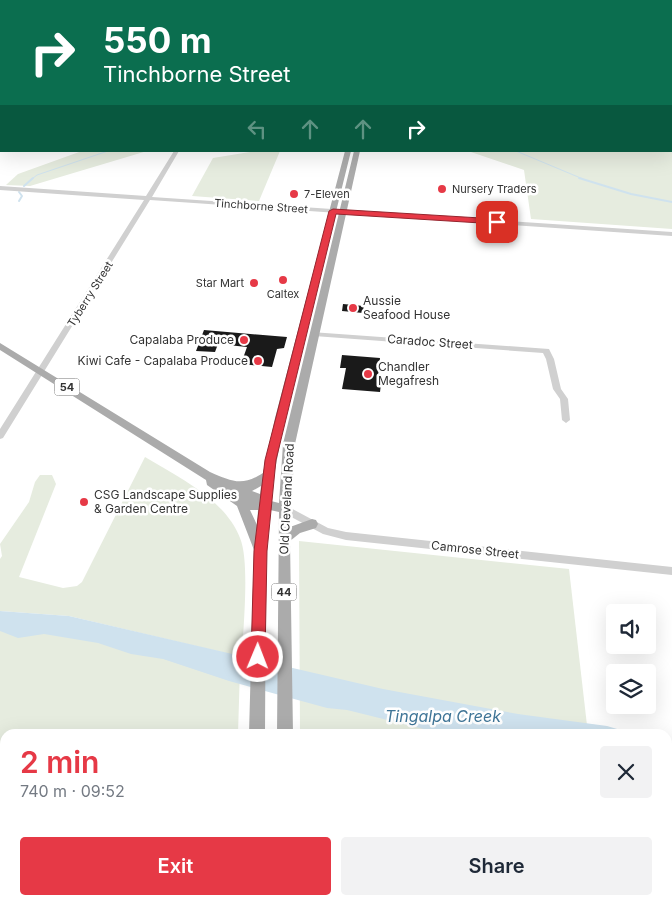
<!DOCTYPE html>
<html lang="en">
<head>
<meta charset="utf-8">
<style>
	:root { --surface:#fff; --page:#f2f2f3; --text:#1f2937; --muted:#747a83; --accent:#e63946 }
	body { margin:0; font-family:Inter,sans-serif; background:var(--page); color:var(--text); height:100vh; display:flex; flex-direction:column; font-size:19px; white-space:nowrap }
	* { box-sizing:border-box; margin:0 }
	p { font-size:16px; color:var(--muted) }
	.icon { flex:none; width:28px; height:28px; fill:none; stroke:currentColor; stroke-width:2; stroke-linecap:round; stroke-linejoin:round }
	.map { position:relative; flex:1; overflow:hidden }
	.details { position:absolute; left:0px; top:729px; width:672px; height:176px; display:flex; flex-direction:column; background:var(--surface); border-radius:15px 15px 0 0; box-shadow:0 5px 20px #0002 }
	.details>* { flex:none }
	.top-card { position:absolute; left:0px; top:0px; width:672px; height:152px; box-shadow:0 5px 20px #0002; background:#0b6e4f; color:#fff; overflow:hidden }
	.controls { position:absolute; left:606px; top:604px; display:grid; gap:10px }
	.controls a { display:grid; place-items:center; width:50px; height:50px; border-radius:5px; background:var(--surface); box-shadow:0 5px 20px #0002; font-size:25px }
	.pin { position:absolute; display:grid; place-items:center; width:42px; height:42px; color:#fff; margin:-21px; border-radius:10px; box-shadow:0 2px 8px #0006 }
	.me { position:absolute; width:55px; margin:-28px; rotate:1deg; stroke-linejoin:round; filter:drop-shadow(0 0 4px #0008) }
	.turn { display:flex; align-items:center; gap:18px; height:105px; padding:0 20px; font-size:22px }
	.turn .icon { width:65px; height:65px; stroke-width:2.5 }
	.turn b { display:block; font-size:35px; line-height:42px }
	.lanes { display:flex; align-items:center; height:48px; padding:0 20px; background:#0003; justify-content:center; gap:25px; direction:ltr }
	.lanes .off { opacity:.35 }
	.round { display:grid; place-items:center; flex:none; width:52px; height:52px; border-radius:5px; background:var(--page) }
	.summary { display:flex; align-items:center; justify-content:space-between; height:85px; padding:0 20px }
	h1 { font-size:30px; font-weight:600; line-height:38px; color:var(--accent) }
	.cta { display:flex; gap:10px; margin-top:auto; padding:10px 20px }
	.cta a { flex:1; height:58px; border-radius:5px; background:var(--accent); color:#fff; font-size:20px; font-weight:600; line-height:58px; text-align:center }
	.cta a+a { background:var(--page); color:var(--text) }
	.map>svg:first-child { display:block }
	.green { fill:#e6ecdf }
	.water { fill:#cfe2ee }
	.lines { fill:none; stroke-linecap:round; stroke-linejoin:round }
	.stream-far1 { stroke:#cfe2ee; stroke-width:1 }
	.stream { stroke:#cfe2ee; stroke-width:2 }
	.building { fill:#1a1a1a }
	.minor { fill:#d0d0d0; fill-rule:evenodd }
	.major { fill:#ababab; fill-rule:evenodd }
	.highway { fill:#9a9a9a; fill-rule:evenodd }
	.route { fill:#e63946; stroke:#96252e }
	.poi-dot { fill:#e63946; stroke:#fff; stroke-width:2 }
	.labels { text-anchor:middle; stroke-width:5; stroke-linejoin:round; paint-order:stroke }
	.far-poi-label { font-size:11px; fill:#333; stroke:#fff; text-anchor:start }
	.far-street-label { font-size:11px; fill:#333; stroke:#fff }
	.shield { fill:#fff; stroke:#707070; stroke-width:1 }
	.shield-label { font-size:11px; font-weight:bold; fill:#333 }
	.poi-label { font-size:12px; fill:#333; stroke:#fff; text-anchor:start }
	.street-label { font-size:12px; fill:#333; stroke:#fff }
	.near-water-label { font-size:16px; font-style:italic; fill:#3f7597; stroke:#fff }
</style>
</head>
<body>
<div class="map">
<svg width="672" height="904" viewBox="0 0 672 904">
	<rect width="100%" height="100%" fill="#fff"/>
	<g class="green">
		<path d="M82 151H147L30 186 6 185 18 174Z"/>
		<path d="M256 151H280L259 201 192 196 213 158Z"/>
		<path d="M468 151H672V229L531 219 524 170Z"/>
		<path d="M145 457C178 477 225 499 240 538 250 562 243 628 242 657L69 616 0 611V559L2 556 0 544 29 502 35 482 40 475H52L56 484 19 577 63 588 77 586 82 582Z"/>
		<path d="M299 541 569 569 588 734H300Z"/>
		<path d="M0 620 240 668 238 734H5V900H246L247 904H0Z"/>
		<path d="M668 764 672 765V904H337L336 900H668Z"/>
	</g>
	<path class="water" d="M0 611 69 616 383 689 518 714 607 726 634 734H444L347 710 327 708 229 681 163 659 131 654 98 643 44 634 18 638 0 631Z"/>
	<g class="lines">
		<g class="stream-far1">
			<path d="M516 151 583 179"/>
			<path d="M32 179 37 175 108 151"/>
		</g>
		<g class="stream">
			<path d="M579 178 631 194 672 202"/>
			<path d="M24 186 33 178"/>
			<path d="M19 192 22 196 19 201"/>
		</g>
	</g>
	<g class="building">
		<path d="M343 304 364 306 363 313 342 311Z"/>
		<path d="M204 330 287 337 284 348 277 349 272 367 241 364 247 347 218 344 215 352 196 351Z"/>
		<path d="M342 355 380 358 378 376H382L380 392 342 389 346 368H340Z"/>
	</g>
	<g class="lines">
		<g class="minor">
			<path d="M140 0H172L174 1Z"/>
			<path d="M174 151H179L152 197 672 232V236L150 200 3 438 0 439V429L144 200 0 190V186L146 196Z"/>
			<path d="M311 332 549 349 554 359 561 389 568 399 570 420 566 423 562 420 560 399 553 389 546 359 543 353 314 336 310 334Z"/>
			<path d="M285 505 328 528 346 532 672 567V575L346 540 323 534 282 512 280 509 282 506Z"/>
		</g>
		<g class="major">
			<path d="M330 0H335V1H331Z"/>
			<path d="M339 0H345V1H340Z"/>
			<path d="M345 151H351L285 418 274 475 271 501 279 503 283 444 354 151H360L295 444 290 527 312 519 316 520 318 524 316 528 300 533 290 541 293 734H277L279 512 270 510 266 551 265 734H249L254 550 237 506 207 485 206 480 0 350V343L210 472C231 481 242 487 263 473L275 418ZM261 486 260 494 252 491ZM250 510H258L257 525Z"/>
			<rect x="260" y="900" width="18" height="4"/>
			<path d="M294 900H312L313 904H295Z"/>
		</g>
		<rect class="highway" x="0" y="11" width="1" height="4"/>
	</g>
	<path class="route" d="M333 209 497 219 501 222 497 224 336 214 276 460 267 551 265 657 263 662 258 664 253 662 251 657 254 551 265 460 329 211Z"/>
	<g class="poi-dot">
		<circle cx="442" cy="189" r="5"/>
		<circle cx="294" cy="194" r="5"/>
		<circle cx="283" cy="280" r="5"/>
		<circle cx="254" cy="283" r="5"/>
		<circle cx="353" cy="308" r="5"/>
		<circle cx="244" cy="340" r="5"/>
		<circle cx="258" cy="361" r="5"/>
		<circle cx="368" cy="374" r="5"/>
		<circle cx="84" cy="502" r="5"/>
	</g>
	<g class="labels">
		<g class="far-poi-label">
			<text x="452" y="193">Nursery Traders</text>
			<text x="304" y="198">7-Eleven</text>
			<text x="244" y="287" text-anchor="end">Star Mart</text>
			<text x="283" y="298" text-anchor="middle">Caltex</text>
		</g>
		<g class="far-street-label">
			<text transform="translate(261 206) rotate(4)" y="4">Tinchborne Street</text>
			<text transform="translate(90 294) rotate(-58)" y="4">Tyberry Street</text>
		</g>
		<g class="shield">
			<rect x="54.5" y="378.5" width="25" height="17" rx="4"/>
			<rect x="271.5" y="583.5" width="25" height="17" rx="4"/>
		</g>
		<g class="shield-label">
			<text x="67" y="391">54</text>
			<text x="284" y="596">44</text>
		</g>
		<g class="poi-label">
			<text x="363" y="305">Aussie<tspan x="363" dy="14">Seafood House</tspan></text>
			<text x="234" y="344" text-anchor="end">Capalaba Produce</text>
			<text x="248" y="365" text-anchor="end">Kiwi Cafe - Capalaba Produce</text>
			<text x="378" y="371">Chandler<tspan x="378" dy="14">Megafresh</tspan></text>
			<text x="94" y="499">CSG Landscape Supplies<tspan x="94" dy="14">&amp; Garden Centre</tspan></text>
		</g>
		<g class="street-label">
			<text transform="translate(430 342) rotate(4)" y="4">Caradoc Street</text>
			<text transform="translate(287 499) rotate(-87)" y="4">Old Cleveland Road</text>
			<text transform="translate(475 550) rotate(6)" y="4">Camrose Street</text>
		</g>
		<g class="near-water-label">
			<text x="443" y="722">Tingalpa Creek</text>
		</g>
	</g>
</svg>
<div class="controls">
<a><svg class="icon" aria-label="sound" viewBox="0 0 24 24"><path d="M4 9h4l5-4v14l-5-4H4zM17 9q2 3 0 6"/></svg></a>
<a><svg class="icon" aria-label="layers" viewBox="0 0 24 24"><path d="M12 4l9 5-9 5-9-5zM3 14l9 5 9-5"/></svg></a>
</div>
<div class="pin" style="left:497px;top:222px;background:#d93025"><svg class="icon" aria-label="arrive" viewBox="0 0 24 24"><path d="M6 21V4h12l-3 4 3 4H6"/></svg></div>
<svg class="me" style="left:258px;top:657px" viewBox="-20 -20 40 40"><circle r="17" fill="#e63946" stroke="#fff" stroke-width="3"/><path d="M0-11L8 9 0 5-8 9z" fill="#fff"/></svg>
<div class="top-card">
<div class="turn"><svg class="icon" aria-label="right" viewBox="0 0 24 24"><path d="M7 20v-9h11M14 6l5 5-5 5"/></svg><div><b>550 m</b>Tinchborne Street</div></div>
<div class="lanes"><svg class="icon off" aria-label="left" viewBox="0 0 24 24"><path d="M17 20v-9H6M10 6l-5 5 5 5"/></svg><svg class="icon off" aria-label="ahead" viewBox="0 0 24 24"><path d="M12 20V5M6 11l6-6 6 6"/></svg><svg class="icon off" aria-label="ahead" viewBox="0 0 24 24"><path d="M12 20V5M6 11l6-6 6 6"/></svg><svg class="icon" aria-label="right" viewBox="0 0 24 24"><path d="M7 20v-9h11M14 6l5 5-5 5"/></svg></div>
</div>
<section class="details">
<div class="summary"><div><h1>2 min</h1><p>740 m · 09:52</p></div><a class="round"><svg class="icon" aria-label="close" viewBox="0 0 24 24"><path d="M6 6l12 12M18 6L6 18"/></svg></a></div>
<div class="cta"><a>Exit</a><a>Share</a></div>
</section>
</div>
</body>
</html>
